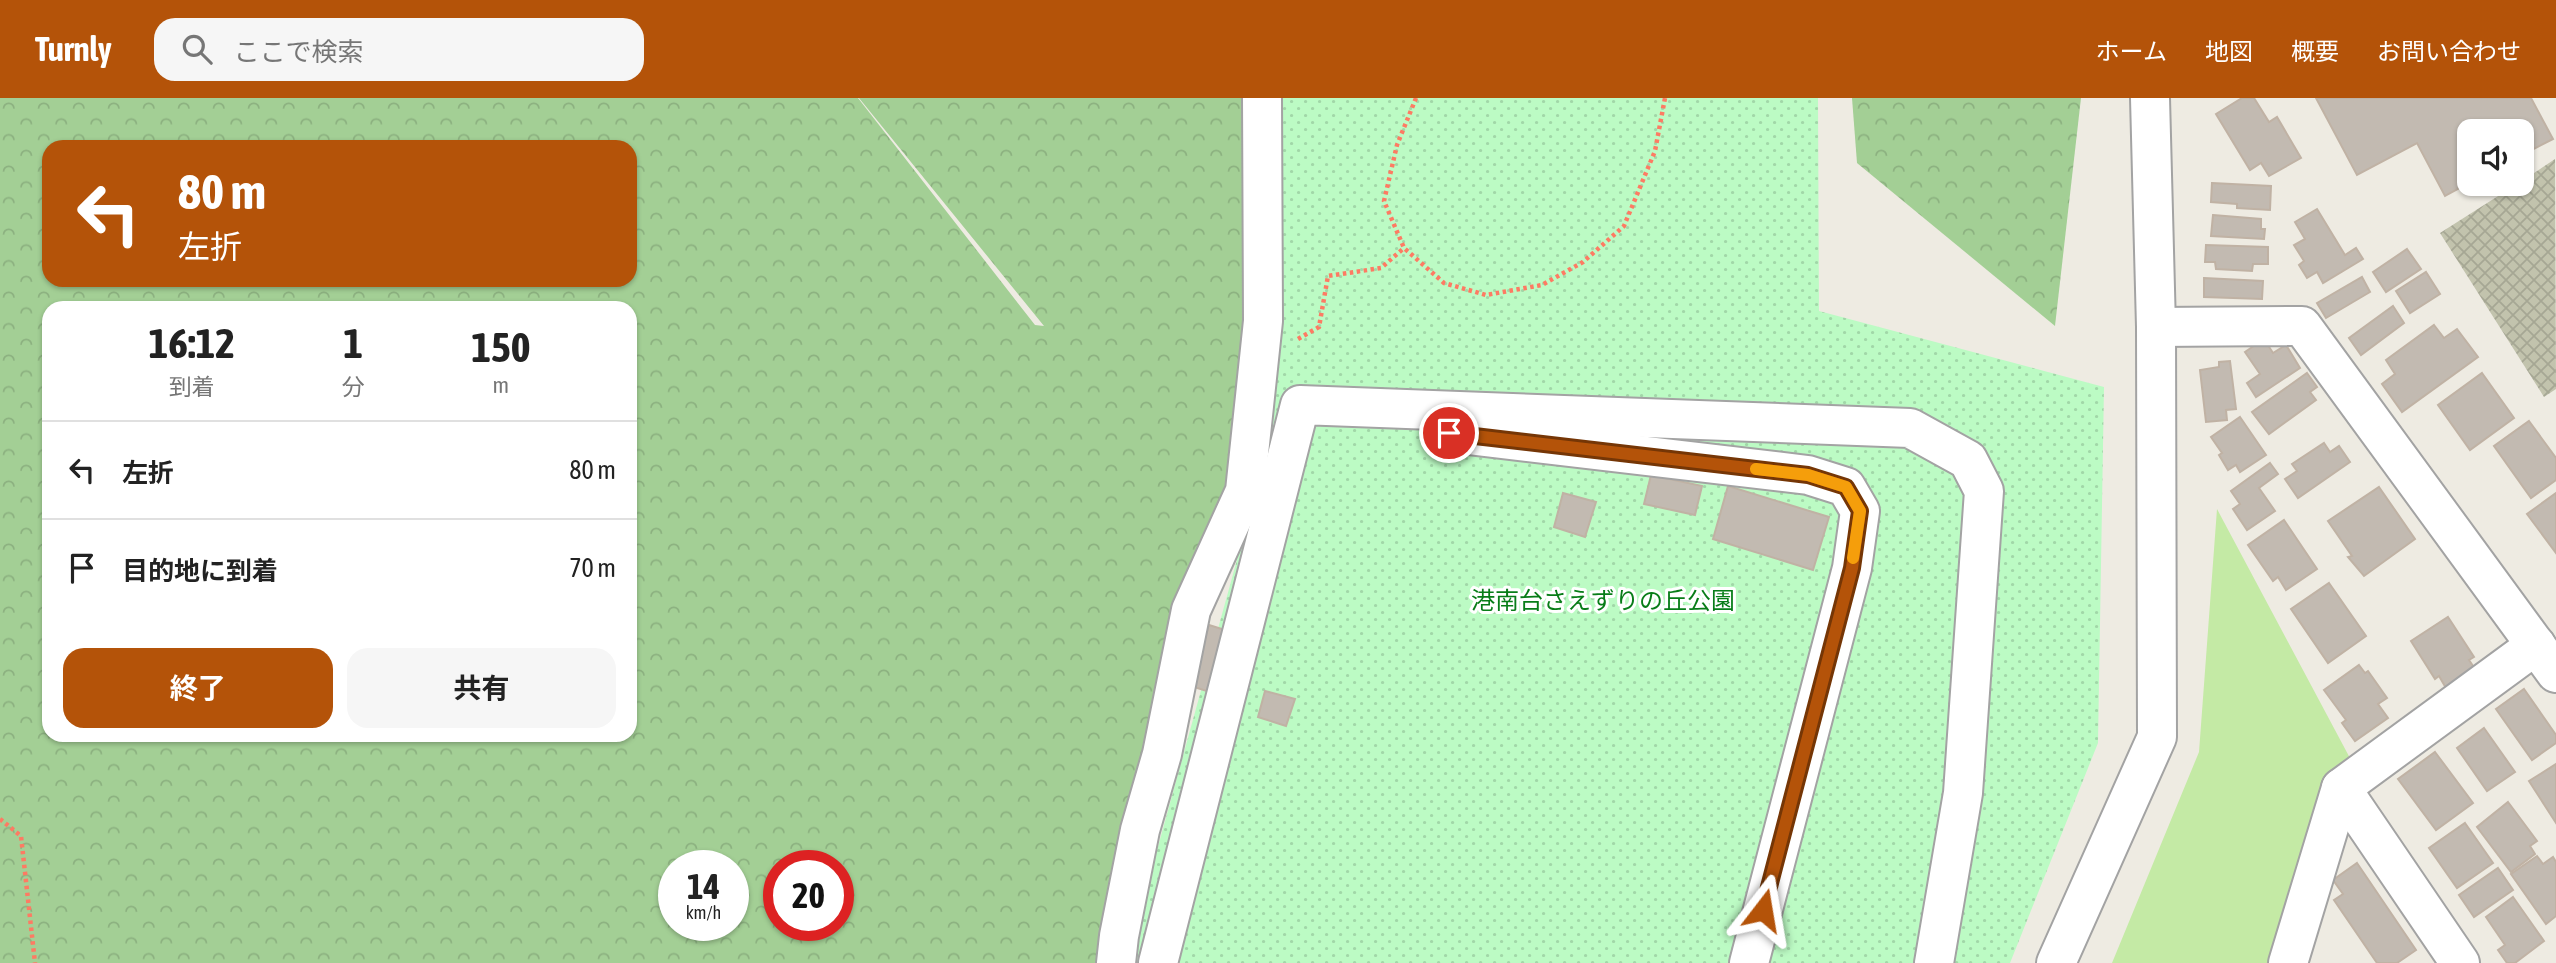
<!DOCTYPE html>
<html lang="ja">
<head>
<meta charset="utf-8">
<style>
	:root { --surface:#fff; --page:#f6f6f6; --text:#222; --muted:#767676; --line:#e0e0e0; --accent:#b45309 }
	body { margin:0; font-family:"Asap Condensed","Noto Sans JP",sans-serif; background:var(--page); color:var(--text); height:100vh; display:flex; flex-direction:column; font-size:26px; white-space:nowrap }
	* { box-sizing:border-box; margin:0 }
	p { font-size:23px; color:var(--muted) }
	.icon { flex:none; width:38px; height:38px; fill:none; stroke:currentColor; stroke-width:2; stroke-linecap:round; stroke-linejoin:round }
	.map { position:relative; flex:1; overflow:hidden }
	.sheet { position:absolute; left:42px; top:203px; width:595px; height:441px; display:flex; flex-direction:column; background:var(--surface); border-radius:21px; box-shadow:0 2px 5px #0004 }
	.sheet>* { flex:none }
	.top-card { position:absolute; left:42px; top:42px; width:595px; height:147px; border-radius:21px; box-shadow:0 2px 5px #0004; background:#b45309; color:#fff; overflow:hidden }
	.tools { position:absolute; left:2457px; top:21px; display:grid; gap:14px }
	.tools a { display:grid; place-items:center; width:77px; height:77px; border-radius:14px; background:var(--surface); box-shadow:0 2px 5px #0004; font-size:35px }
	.speed { position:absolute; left:658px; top:752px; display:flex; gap:14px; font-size:35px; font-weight:700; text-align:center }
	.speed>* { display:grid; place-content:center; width:91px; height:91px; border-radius:50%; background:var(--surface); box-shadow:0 2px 5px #0004; line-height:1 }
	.speed small { font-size:18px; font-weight:400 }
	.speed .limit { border:10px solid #d22; background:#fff; color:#111 }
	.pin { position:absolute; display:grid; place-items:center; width:60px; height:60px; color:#fff; margin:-30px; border:4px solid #fff; border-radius:50%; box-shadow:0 2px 7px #0007 }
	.me { position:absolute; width:77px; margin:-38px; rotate:14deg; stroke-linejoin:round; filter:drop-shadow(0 0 5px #0008) }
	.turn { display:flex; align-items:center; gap:24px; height:147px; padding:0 21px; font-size:32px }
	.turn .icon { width:91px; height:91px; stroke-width:2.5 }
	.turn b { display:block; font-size:49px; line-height:60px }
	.eta { display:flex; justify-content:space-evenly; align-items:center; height:119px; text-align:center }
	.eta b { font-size:42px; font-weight:700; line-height:49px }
	.primary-button { display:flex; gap:14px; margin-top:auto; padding:14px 21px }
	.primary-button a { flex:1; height:80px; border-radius:21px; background:var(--accent); color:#fff; font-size:28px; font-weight:700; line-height:80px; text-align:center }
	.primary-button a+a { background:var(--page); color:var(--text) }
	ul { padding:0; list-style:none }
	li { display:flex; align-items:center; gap:21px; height:98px; padding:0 21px; border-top:2px solid var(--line) }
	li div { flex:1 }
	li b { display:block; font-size:26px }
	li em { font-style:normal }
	header { display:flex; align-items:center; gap:42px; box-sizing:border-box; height:98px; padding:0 35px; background:var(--accent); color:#fff }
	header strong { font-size:33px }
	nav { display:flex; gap:38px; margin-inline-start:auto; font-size:24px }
	.search { width:490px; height:63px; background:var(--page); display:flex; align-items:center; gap:18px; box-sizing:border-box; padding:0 24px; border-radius:21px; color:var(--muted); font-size:26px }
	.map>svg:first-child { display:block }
	.construction { fill:url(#construction-cross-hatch) }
	.grass { fill:#c4eaa5 }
	.forest { fill:url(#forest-crowns); fill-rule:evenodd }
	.park { fill:url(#park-dots) }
	.building { fill:#c2bab1; stroke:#c0b2a4; stroke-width:2 }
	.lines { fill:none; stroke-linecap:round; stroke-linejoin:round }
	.minor-casing { stroke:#a3a3a3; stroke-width:42 }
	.path { stroke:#fd7b63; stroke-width:4.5; stroke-dasharray:3.5 3.5; stroke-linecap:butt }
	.minor { stroke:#fff; stroke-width:38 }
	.route-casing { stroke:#753606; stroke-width:18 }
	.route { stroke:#b45309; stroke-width:12 }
	.slow { stroke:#f59e0b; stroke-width:12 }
	.labels { text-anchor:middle; stroke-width:6; stroke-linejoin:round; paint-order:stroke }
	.park-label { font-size:24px; fill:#087d18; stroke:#fff }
</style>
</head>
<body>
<header>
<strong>Turnly</strong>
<div class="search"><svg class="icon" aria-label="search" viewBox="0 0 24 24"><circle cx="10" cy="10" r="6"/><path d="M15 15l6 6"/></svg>ここで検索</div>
<nav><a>ホーム</a><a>地図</a><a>概要</a><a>お問い合わせ</a></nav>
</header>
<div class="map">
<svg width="2556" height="865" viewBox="0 0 2556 865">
	<defs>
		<pattern id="construction-cross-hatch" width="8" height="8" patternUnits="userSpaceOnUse" patternTransform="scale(1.75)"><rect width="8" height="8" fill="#c2c3ad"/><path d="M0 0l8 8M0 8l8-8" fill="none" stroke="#a6a794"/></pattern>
		<pattern id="forest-crowns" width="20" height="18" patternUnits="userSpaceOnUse" patternTransform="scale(1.75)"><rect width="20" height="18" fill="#a3cf95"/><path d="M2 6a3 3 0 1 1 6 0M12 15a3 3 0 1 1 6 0" fill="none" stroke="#8cb180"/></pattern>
		<pattern id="park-dots" width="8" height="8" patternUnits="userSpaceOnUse" patternTransform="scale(1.75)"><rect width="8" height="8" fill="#bcfbc4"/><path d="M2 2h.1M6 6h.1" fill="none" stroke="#a1d7a8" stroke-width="1.8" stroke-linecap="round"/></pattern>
	</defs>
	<rect width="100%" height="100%" fill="#eeebe2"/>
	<path class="construction" d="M2555 61 2556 291 2544 299 2440 135 2517 86H2522V83Z"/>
	<path class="grass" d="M2217 411 2359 677 2288 865H2112L2199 654Z"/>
	<g class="forest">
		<path d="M0 0H858L1035 227 1044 228 859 0H1245V393L1191 512 1116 865H0ZM49 49H630V182H49ZM49 210H630V637H49ZM674 768H733V828H674ZM779 768H838V828H779Z"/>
		<path d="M1852 0H2081L2055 228 1857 65Z"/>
	</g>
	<path class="park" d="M1270 0H1818L1819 213 2104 289 2098 645 2010 865H1137L1140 814 1254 400Z"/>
	<g class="building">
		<path d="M2242 0H2254L2269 24 2277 19 2301 60 2269 78 2261 65 2250 72 2216 16Z"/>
		<path d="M2316 0H2531L2553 41 2522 57V33H2469V85L2445 98 2417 45 2357 77Z"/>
		<path d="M2212 85 2271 88 2270 112 2237 110V106L2211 104Z"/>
		<path d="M2317 111 2345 157 2356 150 2363 161 2323 185 2317 174 2307 180 2299 167 2304 163 2294 147 2305 141 2295 124Z"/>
		<path d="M2213 117 2261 121V131H2265L2264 141 2211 138Z"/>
		<path d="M2206 147 2268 149V166H2253L2252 173 2216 171 2215 164H2205Z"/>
		<path d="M2407 151 2421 171 2386 194 2373 174Z"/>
		<path d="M2426 174 2440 196 2410 215 2396 193Z"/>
		<path d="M2362 179 2370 194 2326 220 2317 205Z"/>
		<path d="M2204 180 2263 183 2262 201 2204 199Z"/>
		<path d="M2393 208 2404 225 2361 257 2349 240Z"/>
		<path d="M2434 227 2444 240 2457 231 2478 259 2402 314 2382 286 2395 276 2386 262Z"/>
		<path d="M2264 241 2273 255 2286 247 2300 270 2256 299 2247 285 2260 276 2245 254Z"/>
		<path d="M2230 263 2236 311 2226 312 2227 322 2206 324 2200 272 2219 269V264Z"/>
		<path d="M2307 275 2317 289 2310 294 2316 302 2269 336 2252 314Z"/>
		<path d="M2482 275 2514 320 2470 352 2438 307Z"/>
		<path d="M2240 319 2266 357 2240 374 2236 367 2228 372 2219 357 2222 355 2211 339Z"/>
		<path d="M2529 323 2556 360V382L2531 400 2494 348Z"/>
		<path d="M2324 345 2330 354 2339 348 2350 364 2298 400 2285 381 2297 373 2292 366Z"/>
		<path d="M2270 365 2278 376 2259 390 2275 413 2247 432 2233 411 2240 406 2231 393Z"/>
		<path d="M1651 377 1702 388 1695 417 1644 406Z"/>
		<path d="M1728 388 1829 419 1813 472 1713 441Z"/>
		<path d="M2379 389 2415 441 2364 478 2348 459 2352 458 2328 423Z"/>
		<path d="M1563 395 1596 404 1585 439 1554 429Z"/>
		<path d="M2556 395V455L2527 416Z"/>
		<path d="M2284 422 2317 471 2286 492 2278 479 2273 483 2248 447Z"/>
		<path d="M2329 485 2366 538 2328 565 2291 511Z"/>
		<path d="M2448 519 2474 559 2469 562 2475 571 2446 590 2439 578 2435 581 2411 543Z"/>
		<path d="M1209 527 1228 533 1210 594 1191 588Z"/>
		<path d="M2359 567 2365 575 2368 573 2387 600 2378 606 2388 620 2355 643 2342 625 2346 622 2324 592Z"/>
		<path d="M2524 591 2556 637V645L2532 662 2496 611Z"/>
		<path d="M1265 593 1295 601 1286 628 1258 619Z"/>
		<path d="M2484 630 2515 674 2487 693 2457 650Z"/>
		<path d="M2435 654 2473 705 2436 732 2398 681Z"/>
		<path d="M2556 666V725L2529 683Z"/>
		<path d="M2508 704 2537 743 2530 748 2535 756 2511 774 2477 729Z"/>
		<path d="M2465 725 2493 765 2457 790 2429 750Z"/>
		<path d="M2537 758 2543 766 2553 759 2556 764V818L2546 826 2511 776Z"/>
		<path d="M2357 765 2416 852 2397 865H2377L2334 802 2343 796 2333 782Z"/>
		<path d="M2498 770 2513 792 2474 819 2459 797Z"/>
		<path d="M2513 799 2544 843 2515 865H2507L2498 852 2505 847 2486 819Z"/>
	</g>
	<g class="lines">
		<defs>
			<g id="minor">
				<path d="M2156 229 2302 228 2556 575"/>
				<path d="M1451 335 1808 377 1846 389 1860 413 1852 470 1749 865"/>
				<path d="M1116 865 1119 838 1140 732 1162 656 1191 512 1245 393 1263 223 1262 0"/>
				<path d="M1158 865 1300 307 1910 330 1968 362 1984 393 1963 695 1934 865"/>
				<path d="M2056 865 2157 639 2156 229 2150 0"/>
				<path d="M2288 865 2341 690"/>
				<path d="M2460 865 2341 690 2536 547"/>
			</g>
		</defs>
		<use href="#minor" class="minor-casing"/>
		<g class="path">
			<path d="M1416 0 1397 47 1384 103 1404 150 1444 185 1486 197 1542 187 1583 164 1624 128 1655 53 1665 0"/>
			<path d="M1298 241 1319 229 1328 178 1381 170 1404 150"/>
			<path d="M0 721 21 738 35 865"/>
		</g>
		<use href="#minor" class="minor"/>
	</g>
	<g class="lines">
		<defs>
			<path id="route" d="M1449 335 1808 377 1846 389 1860 413 1852 470 1763 812"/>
		</defs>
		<use href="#route" class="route-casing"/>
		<use href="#route" class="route"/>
		<path class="slow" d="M1756 371 1808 377 1846 389 1860 413 1853 460"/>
	</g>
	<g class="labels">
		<g class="park-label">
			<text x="1603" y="511">港南台さえずりの丘公園</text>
		</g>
	</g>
</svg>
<div class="tools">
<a><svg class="icon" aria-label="sound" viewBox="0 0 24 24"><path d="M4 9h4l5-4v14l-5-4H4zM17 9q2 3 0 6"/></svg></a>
</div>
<div class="speed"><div>14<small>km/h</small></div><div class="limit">20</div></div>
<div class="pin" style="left:1449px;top:335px;background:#d93025"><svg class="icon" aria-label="arrive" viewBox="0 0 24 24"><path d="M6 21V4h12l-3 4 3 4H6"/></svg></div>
<svg class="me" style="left:1763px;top:812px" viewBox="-20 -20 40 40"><path d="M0-17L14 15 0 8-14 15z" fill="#b45309" stroke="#fff" stroke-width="4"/></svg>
<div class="top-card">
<div class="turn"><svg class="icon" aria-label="left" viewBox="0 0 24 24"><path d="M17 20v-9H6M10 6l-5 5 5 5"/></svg><div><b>80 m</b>左折</div></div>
</div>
<section class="sheet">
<div class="eta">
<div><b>16:12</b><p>到着</p></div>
<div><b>1</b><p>分</p></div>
<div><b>150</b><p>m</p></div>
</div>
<ul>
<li><svg class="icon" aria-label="left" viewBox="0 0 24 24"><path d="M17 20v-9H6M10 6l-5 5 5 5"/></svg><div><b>左折</b></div><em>80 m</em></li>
<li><svg class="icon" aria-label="arrive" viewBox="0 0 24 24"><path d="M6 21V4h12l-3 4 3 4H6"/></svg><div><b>目的地に到着</b></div><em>70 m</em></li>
</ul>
<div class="primary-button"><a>終了</a><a>共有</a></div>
</section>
</div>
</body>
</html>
